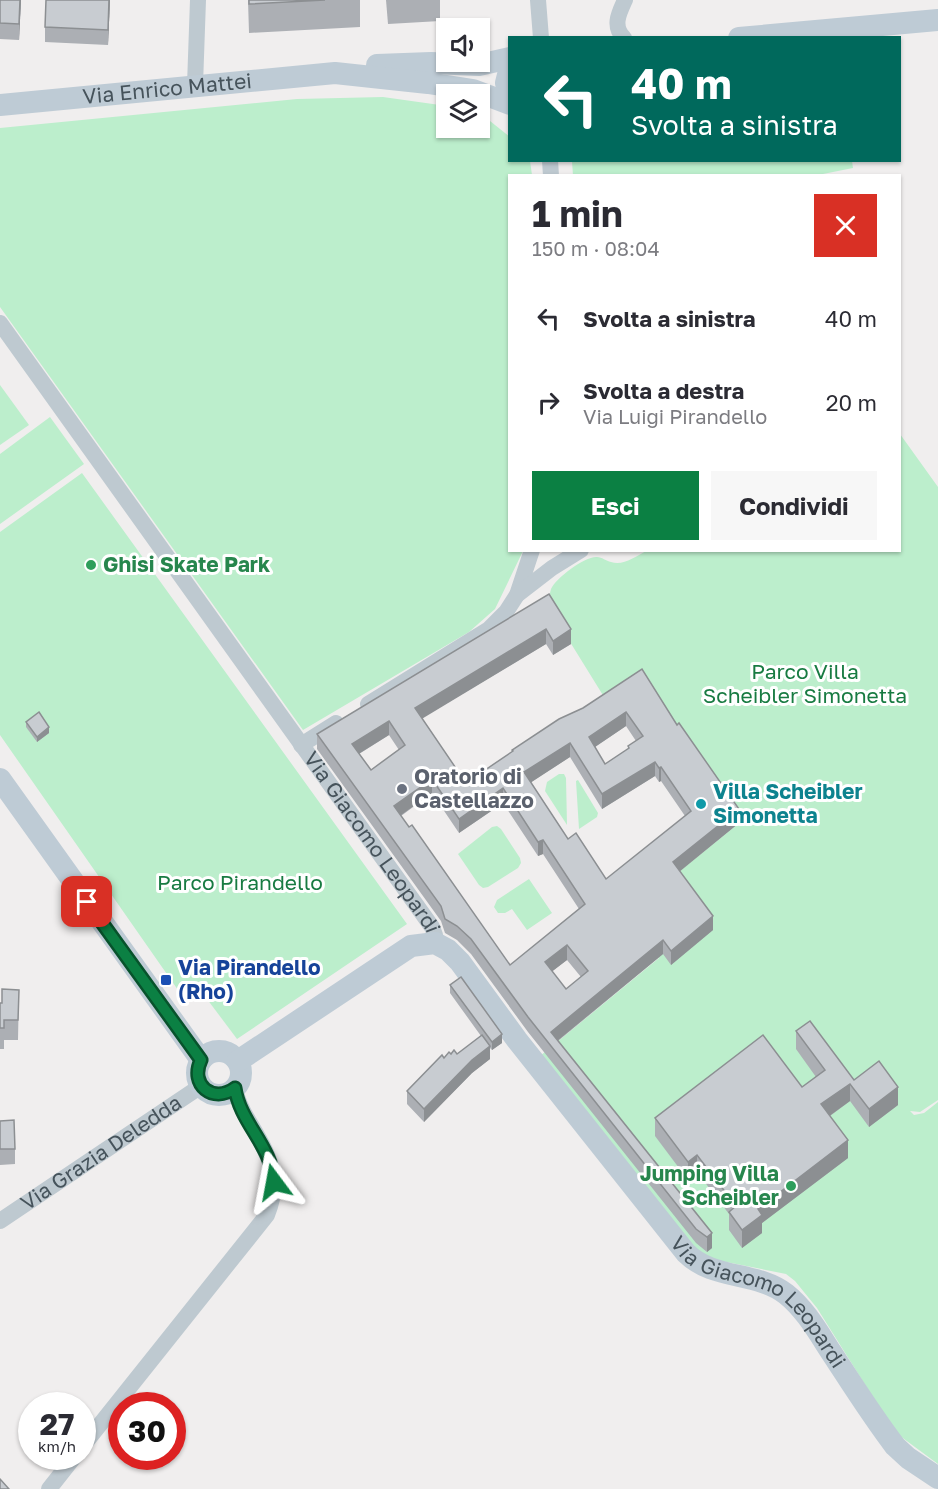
<!DOCTYPE html>
<html lang="it">
<head>
<meta charset="utf-8">
<style>
	:root { --surface:#fff; --page:#f7f7f7; --text:#2b2b33; --muted:#7c7c81; --accent:#0b8043 }
	body { margin:0; font-family:"Golos Text",sans-serif; background:var(--page); color:var(--text); height:100vh; display:flex; flex-direction:column; font-size:22px; white-space:nowrap }
	* { box-sizing:border-box; margin:0 }
	p { font-size:20px; color:var(--muted) }
	.icon { flex:none; width:33px; height:33px; fill:none; stroke:currentColor; stroke-width:2; stroke-linecap:round; stroke-linejoin:round }
	.map { position:relative; flex:1; overflow:hidden }
	.details { position:absolute; left:508px; top:174px; width:393px; height:378px; display:flex; flex-direction:column; background:var(--surface); border-radius:0px; box-shadow:0 2px 4px #0004 }
	.details>* { flex:none }
	.guide { position:absolute; left:508px; top:36px; width:393px; height:126px; border-radius:0px; box-shadow:0 2px 4px #0004; background:#00695c; color:#fff; overflow:hidden }
	.controls { position:absolute; left:436px; top:18px; display:grid; gap:12px }
	.controls a { display:grid; place-items:center; width:54px; height:54px; border-radius:0px; background:var(--surface); box-shadow:0 2px 4px #0004; font-size:30px }
	.speed { position:absolute; left:18px; top:1392px; display:flex; gap:12px; font-size:30px; font-weight:700; text-align:center }
	.speed>* { display:grid; place-content:center; width:78px; height:78px; border-radius:50%; background:var(--surface); box-shadow:0 2px 4px #0004; line-height:1 }
	.speed small { font-size:15px; font-weight:400 }
	.speed .limit { border:9px solid #d22; background:#fff; color:#111 }
	.pin { position:absolute; display:grid; place-items:center; width:51px; height:51px; color:#fff; margin:-26px; border-radius:12px; box-shadow:0 3px 9px #0006 }
	.me { position:absolute; width:66px; margin:-33px; rotate:347deg; stroke-linejoin:round; filter:drop-shadow(0 0 4px #0008) }
	.turn { display:flex; align-items:center; gap:21px; height:126px; padding:0 24px; font-size:27px }
	.turn .icon { width:78px; height:78px; stroke-width:2.5 }
	.turn b { display:block; font-size:42px; line-height:51px }
	.round { display:grid; place-items:center; flex:none; width:63px; height:63px; border-radius:0px; background:var(--page) }
	.overview { display:flex; align-items:center; justify-content:space-between; height:102px; padding:0 24px }
	h1 { font-size:36px; font-weight:700; line-height:45px }
	.primary-button { display:flex; gap:12px; margin-top:auto; padding:12px 24px }
	.primary-button a { flex:1; height:69px; border-radius:0px; background:var(--accent); color:#fff; font-size:24px; font-weight:700; line-height:69px; text-align:center }
	.primary-button a+a { background:var(--page); color:var(--text) }
	ul { padding:0; list-style:none }
	li { display:flex; align-items:center; gap:18px; height:84px; padding:0 24px }
	li div { flex:1 }
	li b { display:block; font-size:22px }
	li em { font-style:normal }
	.map>svg:first-child { display:block }
	.green { fill:#bceecc }
	.lines { fill:none; stroke-linecap:round; stroke-linejoin:round }
	.street { stroke:#bec9d0; stroke-width:16 }
	.secondary { stroke:#becbd5; stroke-width:22 }
	.wall { fill:#acafb4; fill-rule:evenodd }
	.shaded-wall { fill:#8c8f92 }
	.building { fill:#c8ccd1; stroke:#8c8f92; stroke-width:1.5; fill-rule:evenodd }
	.route-casing { stroke:#07532c; stroke-width:15 }
	.route { stroke:#0b8043; stroke-width:10 }
	.leisure-dot { fill:#2e9e5b; stroke:#fff; stroke-width:2 }
	.worship-dot { fill:#6b7280; stroke:#fff; stroke-width:2 }
	.culture-dot { fill:#0f9aa8; stroke:#fff; stroke-width:2 }
	.transit-dot { fill:#1a4fb4; stroke:#fff; stroke-width:2 }
	.labels { text-anchor:middle; stroke-width:6; stroke-linejoin:round; paint-order:stroke }
	.street-label { font-size:21px; fill:#46535b; stroke:#fff }
	.leisure-label { font-size:21px; font-weight:bold; fill:#27864d; stroke:#fff; text-anchor:start }
	.park-label { font-size:21px; fill:#187b42; stroke:#fff }
	.worship-label { font-size:21px; font-weight:bold; fill:#5b616d; stroke:#fff; text-anchor:start }
	.culture-label { font-size:21px; font-weight:bold; fill:#0d838f; stroke:#fff; text-anchor:start }
	.transit-label { font-size:21px; font-weight:bold; fill:#164399; stroke:#fff; text-anchor:start }
</style>
</head>
<body>
<div class="map">
<svg width="938" height="1489" viewBox="0 0 938 1489">
	<rect width="100%" height="100%" fill="#f0eeee"/>
	<g class="green">
		<path d="M383 97 447 106V128H480V113L510 137V160L530 161 532 175 510 176V550L523 551 495 609 469 632 303 730 0 307V128L297 99Z"/>
		<path d="M852 161 853 168 813 176H573L572 161Z"/>
		<path d="M0 385 29 425 0 445Z"/>
		<path d="M50 417 84 464 0 524V454Z"/>
		<path d="M900 434 938 487V1100L920 1112 910 1111 914 1115 924 1113 938 1102V1464L900 1436 889 1423 817 1308 795 1281 786 1274 701 1257 540 1056 659 958V888L739 823 609 705 549 608C549 602 549 595 551 589 556 578 585 556 597 557 602 557 606 561 611 562 623 566 635 557 646 551L900 550Z"/>
		<path d="M82 473 407 924 237 1039 201 991 185 1000 0 735V532Z"/>
		<path d="M559 774H564L566 778 567 825 545 791 547 782Z"/>
		<path d="M578 780 598 813 597 817 579 829 576 781Z"/>
		<path d="M497 826 501 829 520 858 521 863 518 868 488 887 483 888 479 885 458 854 492 827Z"/>
		<path d="M529 879 552 913 527 930 512 909 505 913H498L494 907 497 900Z"/>
	</g>
	<g class="lines">
		<g class="street">
			<path d="M538 0 541 38"/>
			<path d="M624 38C612 26 619 13 625 0"/>
			<path d="M195 85 198 0"/>
			<path d="M550 160 551 176"/>
			<path id="s1" d="M0 323 432 927 435 935V943"/>
			<path d="M517 595 532 550"/>
			<path d="M368 704 489 629 506 612 517 595 552 568 581 550"/>
			<path d="M301 745 336 723"/>
			<path id="s2" d="M0 1221 201 1086"/>
			<path d="M82 1447 267 1215C282 1178 269 1155 250 1123 243 1112 237 1101 235 1088"/>
			<path d="M49 1489 75 1456"/>
		</g>
		<g class="secondary">
			<path d="M739 38 938 20"/>
			<path d="M377 65 431 63 479 65 510 58"/>
			<path d="M510 67 506 83 510 102"/>
			<path id="s3" d="M0 105 335 73 428 83 473 90 510 104"/>
			<path d="M0 779 201 1060"/>
			<circle cx="219" cy="1073" r="22"/>
			<path id="s4" d="M238 1061 411 946 435 943 448 950 460 962 517 1040 686 1253C713 1280 756 1271 786 1294 805 1309 818 1332 831 1352 852 1384 872 1416 895 1446L908 1458 938 1478"/>
		</g>
	</g>
	<g class="wall">
		<path d="M0 0H21L19 40 0 39Z"/>
		<path d="M110 0 108 45 45 42V27Z"/>
		<path d="M248 0H360V27L249 33Z"/>
		<path d="M386 0H440V21L388 24Z"/>
		<path d="M549 594 571 644 553 655 546 644 422 718 466 783 512 752V750L583 708 642 669 739 823 679 871 713 930 671 965 663 954 558 1041 712 1233V1248L707 1252 696 1243 528 1032 471 954 457 940 445 933 441 921 317 749V734ZM626 726 636 741 628 746V749L605 764 595 747ZM389 735 399 750 371 770 359 754ZM570 757 602 809 655 776 659 782 661 781 685 816 606 879 568 839 531 782ZM432 793 459 833 503 803 538 856 543 854 579 909 510 965 401 816ZM567 960 581 977 566 989 552 971Z"/>
		<path d="M26 722 49 733 37 742 26 727Z"/>
		<path d="M450 985 502 1043 492 1050 490 1048V1059L472 1073 424 1122 407 1104V1091L444 1058 457 1054 481 1036 450 993Z"/>
		<path d="M19 990 18 1040H4V1049H0V1003H2Z"/>
		<path d="M796 1031 854 1080 898 1105 869 1127 850 1101 830 1116 848 1158 762 1223V1233L742 1248 729 1230V1214L697 1172 688 1180 655 1136V1118L802 1087 816 1077 796 1049Z"/>
		<path d="M0 1121 15 1149V1164L0 1165Z"/>
	</g>
	<g class="shaded-wall">
		<path d="M20 0H21L19 40V24Z"/>
		<path d="M109 0H110L108 45V30Z"/>
		<path d="M546 629V644L415 723V708Z"/>
		<path d="M571 629V644L553 655V641Z"/>
		<path d="M626 712V726L589 751V737Z"/>
		<path d="M389 721V735L352 758V744Z"/>
		<path d="M49 727V733L37 742V737Z"/>
		<path d="M570 743V757L524 787V772Z"/>
		<path d="M655 762V776L602 809V794Z"/>
		<path d="M661 767V781L659 782V768Z"/>
		<path d="M432 779V793L394 820V806Z"/>
		<path d="M503 788V803L459 833V819Z"/>
		<path d="M739 809V823L673 877V862Z"/>
		<path d="M543 840V854L538 856V842Z"/>
		<path d="M713 916V930L671 965V951Z"/>
		<path d="M663 940V954L551 1046V1032Z"/>
		<path d="M567 945V960L545 977V962Z"/>
		<path d="M502 1034V1043L492 1050V1042Z"/>
		<path d="M490 1046V1059L472 1073 424 1122V1109L472 1060Z"/>
		<path d="M850 1084V1101L821 1122V1104Z"/>
		<path d="M898 1087V1105L869 1127V1109Z"/>
		<path d="M848 1140V1158L762 1223V1233L742 1248V1230L758 1209Z"/>
		<path d="M697 1155V1172L688 1180V1162Z"/>
		<path d="M712 1233V1248L707 1252V1237Z"/>
	</g>
	<g class="building">
		<path d="M0 0H20L19 24 0 23Z"/>
		<path d="M46 0H109L108 30 45 27Z"/>
		<path d="M249 0H325L249 4Z"/>
		<path d="M549 594 571 629 553 641 546 629 415 708 466 783 513 751 512 750 559 719 583 708 642 669 677 725 679 723 739 809 673 862 713 916 671 951 663 940 551 1032 712 1233 707 1237 696 1229 528 1017 471 939 457 926 445 919 441 906 317 734ZM626 712 643 736 628 746 629 748 605 764 589 737ZM389 721 405 745 371 770 352 744ZM570 743 602 794 655 762 659 768 661 767 691 811 606 879 576 833 568 839 524 772ZM432 779 459 819 503 788 538 842 543 840 585 904 510 965 412 825 409 827 394 806ZM567 945 588 971 566 989 545 962Z"/>
		<path d="M39 712 49 727 37 737 26 722Z"/>
		<path d="M461 977 502 1034 492 1042 450 985Z"/>
		<path d="M2 989 19 990 18 1020H4V1028H0V1003H2Z"/>
		<path d="M810 1021 854 1080 879 1061 898 1087 869 1109 850 1084 821 1104 848 1140 758 1209 762 1215 742 1230 729 1212 736 1206 697 1155 688 1162 655 1118 763 1035 802 1087 825 1070 796 1031Z"/>
		<path d="M482 1035 490 1046 472 1060 424 1109 407 1091 442 1055 444 1058 449 1052 451 1054 454 1050 457 1054Z"/>
		<path d="M14 1120 15 1149H0V1121Z"/>
		<path d="M0 1479 9 1489H0Z"/>
	</g>
	<g class="lines">
		<defs>
			<path id="route" d="M87 902 201 1060C189 1085 213 1104 235 1088 240 1123 272 1146 274 1182"/>
		</defs>
		<use href="#route" class="route-casing"/>
		<use href="#route" class="route"/>
	</g>
	<g class="leisure-dot">
		<circle cx="91" cy="565" r="6"/>
		<circle cx="791" cy="1186" r="6"/>
	</g>
	<circle class="worship-dot" cx="402" cy="789" r="6"/>
	<circle class="culture-dot" cx="701" cy="804" r="6"/>
	<rect class="transit-dot" x="160" y="974" width="12" height="12" rx="3"/>
	<g class="labels">
		<g class="street-label">
			<text dy="7" stroke="none"><textPath href="#s3" startOffset="168">Via Enrico Mattei</textPath></text>
			<text dy="7" stroke="none"><textPath href="#s1" startOffset="639">Via Giacomo Leopardi</textPath></text>
			<text dy="7" stroke="none"><textPath href="#s2" startOffset="122">Via Grazia Deledda</textPath></text>
			<text dy="7" stroke="none"><textPath href="#s4" startOffset="723">Via Giacomo Leopardi</textPath></text>
		</g>
		<g class="leisure-label">
			<text x="103" y="572">Ghisi Skate Park</text>
			<text x="779" y="1181" text-anchor="end">Jumping Villa<tspan x="779" dy="24">Scheibler</tspan></text>
		</g>
		<g class="park-label">
			<text x="805" y="679">Parco Villa<tspan x="805" dy="24">Scheibler Simonetta</tspan></text>
			<text x="240" y="890">Parco Pirandello</text>
		</g>
		<g class="worship-label">
			<text x="414" y="784">Oratorio di<tspan x="414" dy="24">Castellazzo</tspan></text>
		</g>
		<g class="culture-label">
			<text x="713" y="799">Villa Scheibler<tspan x="713" dy="24">Simonetta</tspan></text>
		</g>
		<g class="transit-label">
			<text x="178" y="975">Via Pirandello<tspan x="178" dy="24">(Rho)</tspan></text>
		</g>
	</g>
</svg>
<div class="controls">
<a><svg class="icon" aria-label="sound" viewBox="0 0 24 24"><path d="M4 9h4l5-4v14l-5-4H4zM17 9q2 3 0 6"/></svg></a>
<a><svg class="icon" aria-label="layers" viewBox="0 0 24 24"><path d="M12 4l9 5-9 5-9-5zM3 14l9 5 9-5"/></svg></a>
</div>
<div class="speed"><div>27<small>km/h</small></div><div class="limit">30</div></div>
<div class="pin" style="left:87px;top:902px;background:#d93025"><svg class="icon" aria-label="arrive" viewBox="0 0 24 24"><path d="M6 21V4h12l-3 4 3 4H6"/></svg></div>
<svg class="me" style="left:274px;top:1182px" viewBox="-20 -20 40 40"><path d="M0-17L14 15 0 8-14 15z" fill="#0b8043" stroke="#fff" stroke-width="4"/></svg>
<div class="guide">
<div class="turn"><svg class="icon" aria-label="left" viewBox="0 0 24 24"><path d="M17 20v-9H6M10 6l-5 5 5 5"/></svg><div><b>40 m</b>Svolta a sinistra</div></div>
</div>
<section class="details">
<div class="overview"><div><h1>1 min</h1><p>150 m · 08:04</p></div><a class="round" style="background:#d93025;color:#fff"><svg class="icon" aria-label="close" viewBox="0 0 24 24"><path d="M6 6l12 12M18 6L6 18"/></svg></a></div>
<ul>
<li><svg class="icon" aria-label="left" viewBox="0 0 24 24"><path d="M17 20v-9H6M10 6l-5 5 5 5"/></svg><div><b>Svolta a sinistra</b></div><em>40 m</em></li>
<li><svg class="icon" aria-label="right" viewBox="0 0 24 24"><path d="M7 20v-9h11M14 6l5 5-5 5"/></svg><div><b>Svolta a destra</b><p>Via Luigi Pirandello</p></div><em>20 m</em></li>
</ul>
<div class="primary-button"><a>Esci</a><a>Condividi</a></div>
</section>
</div>
</body>
</html>
